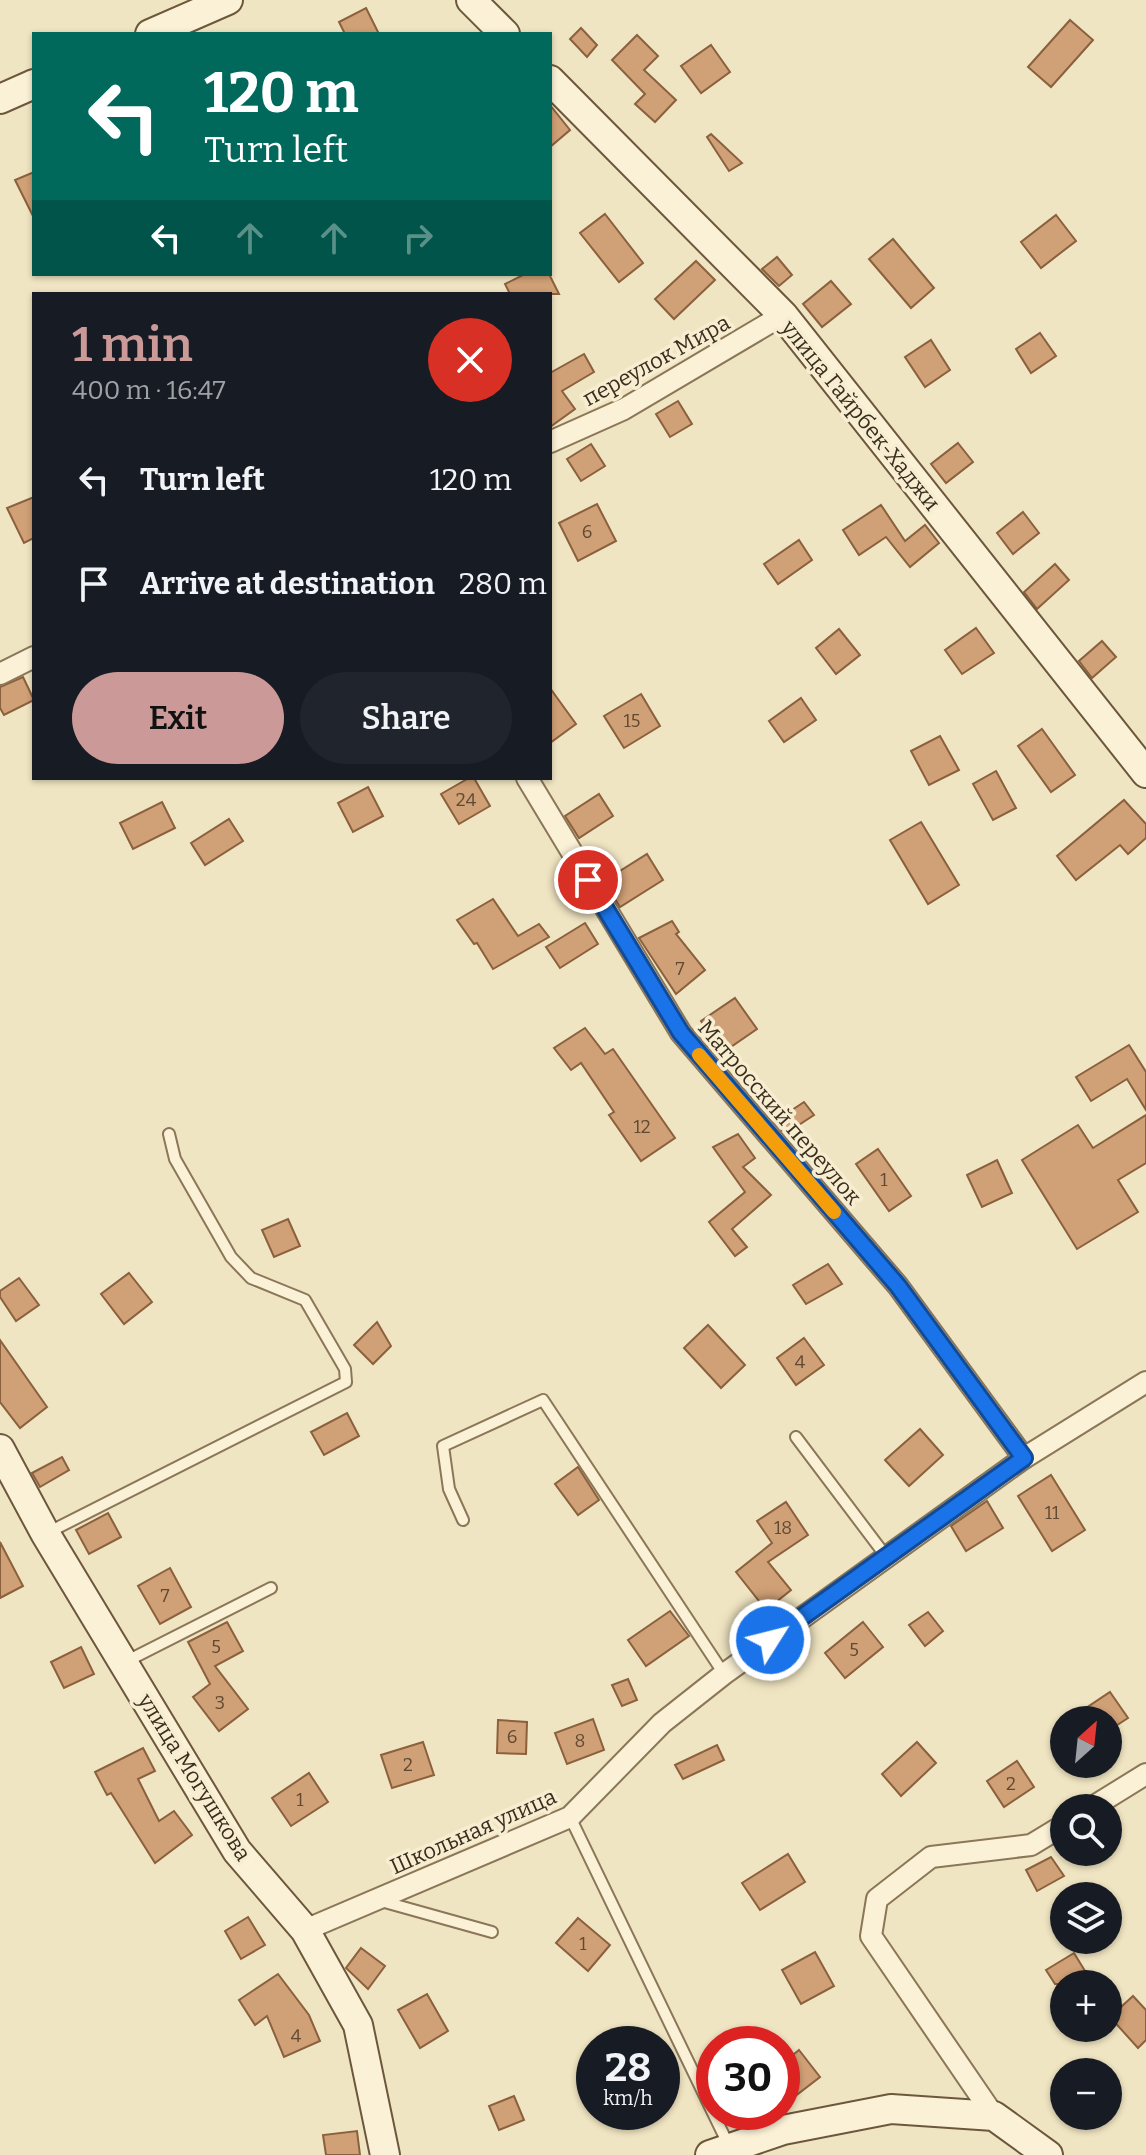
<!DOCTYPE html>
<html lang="en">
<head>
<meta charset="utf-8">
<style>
	:root { --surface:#171b24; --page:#20242c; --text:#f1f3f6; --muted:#9ea1a6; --accent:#cb9998 }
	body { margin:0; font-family:Bitter,serif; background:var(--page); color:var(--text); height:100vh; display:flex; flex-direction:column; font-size:30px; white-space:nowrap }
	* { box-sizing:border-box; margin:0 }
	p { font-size:26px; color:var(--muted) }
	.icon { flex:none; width:44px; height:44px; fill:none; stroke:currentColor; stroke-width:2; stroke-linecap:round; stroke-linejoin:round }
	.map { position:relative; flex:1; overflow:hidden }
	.drawer { position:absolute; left:32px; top:292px; width:520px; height:488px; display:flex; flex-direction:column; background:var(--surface); border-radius:0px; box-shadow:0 2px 6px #0004 }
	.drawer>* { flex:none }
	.guide { position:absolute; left:32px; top:32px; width:520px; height:244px; border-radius:0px; box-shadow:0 2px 6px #0004; background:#00695c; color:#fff; overflow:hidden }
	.needle { width:52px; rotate:27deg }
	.tools { position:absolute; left:1050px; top:1706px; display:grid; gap:16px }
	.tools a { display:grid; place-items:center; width:72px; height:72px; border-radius:50%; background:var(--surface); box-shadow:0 2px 6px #0004; font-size:40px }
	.speed { position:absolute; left:576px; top:2026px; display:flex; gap:16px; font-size:40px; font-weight:700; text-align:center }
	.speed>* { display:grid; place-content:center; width:104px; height:104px; border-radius:50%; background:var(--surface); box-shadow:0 2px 6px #0004; line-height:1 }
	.speed small { font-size:20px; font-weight:400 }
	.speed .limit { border:12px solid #d22; background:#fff; color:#111 }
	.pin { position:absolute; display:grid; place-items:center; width:68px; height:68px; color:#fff; margin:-34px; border:4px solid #fff; border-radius:50%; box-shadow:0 2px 8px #0007 }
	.me { position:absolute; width:88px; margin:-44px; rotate:54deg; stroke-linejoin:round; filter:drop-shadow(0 0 6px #0008) }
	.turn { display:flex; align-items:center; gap:28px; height:168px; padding:0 40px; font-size:36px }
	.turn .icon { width:104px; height:104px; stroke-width:2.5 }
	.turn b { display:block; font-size:56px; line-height:68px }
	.lanes { display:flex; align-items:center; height:76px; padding:0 40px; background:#0003; justify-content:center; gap:40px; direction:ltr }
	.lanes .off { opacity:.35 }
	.round { display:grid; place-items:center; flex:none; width:84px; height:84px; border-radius:42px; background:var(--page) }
	.headline { display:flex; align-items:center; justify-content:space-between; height:136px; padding:0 40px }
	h1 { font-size:48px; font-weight:600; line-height:60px; color:var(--accent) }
	.button { display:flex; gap:16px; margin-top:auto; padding:16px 40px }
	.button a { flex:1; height:92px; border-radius:48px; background:var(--accent); color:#111; font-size:32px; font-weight:600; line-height:92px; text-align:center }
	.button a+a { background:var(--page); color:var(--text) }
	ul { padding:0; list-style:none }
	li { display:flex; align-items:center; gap:24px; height:104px; padding:0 40px }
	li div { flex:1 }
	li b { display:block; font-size:30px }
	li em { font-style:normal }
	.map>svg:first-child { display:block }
	.building { fill:#d0a076; stroke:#8b603d; stroke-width:2 }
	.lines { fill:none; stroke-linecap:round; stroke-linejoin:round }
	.lane-casing { stroke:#8b7658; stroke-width:14 }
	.street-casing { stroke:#8b7658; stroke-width:24 }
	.secondary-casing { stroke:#6d573c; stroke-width:32 }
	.lane { stroke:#faf1d6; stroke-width:10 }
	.street { stroke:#faf1d6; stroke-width:20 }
	.secondary { stroke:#faf1d6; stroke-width:28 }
	.route-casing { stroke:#114b97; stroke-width:20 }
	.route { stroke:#1a73e8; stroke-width:14 }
	.slow { stroke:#f59e0b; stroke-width:14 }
	.labels { text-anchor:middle; stroke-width:7; stroke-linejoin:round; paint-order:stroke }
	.number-label { font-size:18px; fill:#604a33 }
	.street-label { font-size:22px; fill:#3a2d1d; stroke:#f7eed2 }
</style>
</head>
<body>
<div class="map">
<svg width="1146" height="2155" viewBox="0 0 1146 2155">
	<rect width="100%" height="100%" fill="#f0e5c2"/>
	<g class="building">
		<path d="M366 8 379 34H345L339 22Z"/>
		<path d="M1070 20 1093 40 1051 87 1028 67Z"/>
		<path d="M581 28 597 45 587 57 570 39Z"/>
		<path d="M637 35 658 56 644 70 676 100 655 122 635 104 645 94 612 60Z"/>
		<path d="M711 45 730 72 701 93 681 66Z"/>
		<path d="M550 105 570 130 550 147Z"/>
		<path d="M711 134 742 163 729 171 707 137Z"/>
		<path d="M34 172V218L15 180Z"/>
		<path d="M605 214 643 263 619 282 580 233Z"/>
		<path d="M1056 215 1076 241 1041 268 1021 242Z"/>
		<path d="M893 239 934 288 911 308 869 259Z"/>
		<path d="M777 257 792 275 779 286 762 269Z"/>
		<path d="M696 261 715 280 674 319 655 299Z"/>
		<path d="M525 274H549L559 294H510L505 284Z"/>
		<path d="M831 281 851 304 822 327 803 304Z"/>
		<path d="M1040 333 1056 356 1031 373 1016 349Z"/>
		<path d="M931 340 950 370 925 387 905 357Z"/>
		<path d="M584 354 594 372 562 391 575 409 550 427V373Z"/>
		<path d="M678 401 692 424 670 437 656 414Z"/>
		<path d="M958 443 973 462 946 483 931 464Z"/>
		<path d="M591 444 605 466 581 481 567 459Z"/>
		<path d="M34 497V538L24 543 7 508Z"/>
		<path d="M597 504 616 541 578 561 559 523Z"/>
		<path d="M881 505 905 541 925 525 939 543 910 567 886 537 859 555 843 530Z"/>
		<path d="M1023 512 1039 533 1013 554 997 533Z"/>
		<path d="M799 540 812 560 778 584 764 564Z"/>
		<path d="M1055 564 1069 580 1037 609 1024 592Z"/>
		<path d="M976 628 994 653 962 674 945 650Z"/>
		<path d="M839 629 860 655 836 674 816 648Z"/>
		<path d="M1102 641 1116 657 1092 678 1079 661Z"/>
		<path d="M23 677 34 700 4 715 0 708V687Z"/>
		<path d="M550 688 576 724 550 743Z"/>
		<path d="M641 694 660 726 624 748 604 716Z"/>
		<path d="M801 698 816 720 784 742 769 721Z"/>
		<path d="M1042 729 1075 775 1051 792 1018 746Z"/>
		<path d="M940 736 959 770 929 785 911 751Z"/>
		<path d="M996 771 1016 808 993 820 973 784Z"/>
		<path d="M469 778H474L490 806 459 824 441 794Z"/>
		<path d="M368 787 383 816 353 832 338 803Z"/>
		<path d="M599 794 613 816 579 838 565 816Z"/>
		<path d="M1124 800 1146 824V838L1128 854 1120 845 1076 880 1057 856Z"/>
		<path d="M162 802 175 828 133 849 120 823Z"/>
		<path d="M229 819 243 841 205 865 191 843Z"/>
		<path d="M921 822 959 885 928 904 890 840Z"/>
		<path d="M647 854 663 880 620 907 604 881Z"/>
		<path d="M493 899 518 936 539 924 549 937 493 969 477 943 474 944 457 920Z"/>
		<path d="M672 921 679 932 676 934 705 970 676 994 639 938Z"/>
		<path d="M585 923 598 944 560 968 546 947Z"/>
		<path d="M735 998 757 1029 722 1053 701 1021Z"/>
		<path d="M585 1028 605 1054 613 1049 675 1138 641 1161 609 1115 614 1112 581 1063 571 1070 554 1048Z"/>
		<path d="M1129 1045 1146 1072V1110L1127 1079 1091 1101 1076 1077Z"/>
		<path d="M804 1102 814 1115 785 1134 774 1122Z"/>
		<path d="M1146 1115V1163L1118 1180 1138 1212 1077 1249 1022 1160 1078 1125 1093 1148Z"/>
		<path d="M738 1134 755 1158 743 1167 771 1195 732 1229 747 1247 735 1256 709 1222 745 1192 713 1147Z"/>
		<path d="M878 1149 911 1196 889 1211 856 1164Z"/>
		<path d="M997 1160 1012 1193 982 1207 967 1175Z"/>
		<path d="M288 1219 300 1246 274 1257 262 1230Z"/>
		<path d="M828 1264 842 1284 806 1304 793 1285Z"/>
		<path d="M129 1273 152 1302 124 1324 101 1294Z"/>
		<path d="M19 1278 39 1305 16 1321 0 1297V1291Z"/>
		<path d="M377 1322 391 1346 373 1364 354 1345Z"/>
		<path d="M708 1325 745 1365 721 1388 684 1348Z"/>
		<path d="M804 1338 824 1365 796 1385 777 1358Z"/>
		<path d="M0 1340 47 1407 20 1428 0 1402Z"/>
		<path d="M347 1413 359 1436 324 1455 311 1432Z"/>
		<path d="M920 1429 943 1455 909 1486 885 1460Z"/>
		<path d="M62 1457 69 1470 40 1487 32 1473Z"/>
		<path d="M578 1467 599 1500 578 1515 555 1484Z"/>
		<path d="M1051 1475 1085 1530 1052 1551 1018 1496Z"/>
		<path d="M987 1501 1003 1528 966 1551 951 1526Z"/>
		<path d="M786 1502 808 1535 768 1562 791 1590 766 1610 736 1572 772 1543 757 1521Z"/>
		<path d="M108 1513 121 1537 89 1554 76 1530Z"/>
		<path d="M0 1542 23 1586 0 1598Z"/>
		<path d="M170 1568 191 1607 160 1624 138 1586Z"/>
		<path d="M670 1611 689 1636 646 1666 628 1640Z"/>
		<path d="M928 1612 943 1631 925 1646 909 1625Z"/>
		<path d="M227 1622 243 1651 215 1666 248 1709 219 1731 193 1697 210 1684 188 1642Z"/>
		<path d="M863 1622 883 1647 845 1678 825 1653Z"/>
		<path d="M81 1647 94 1674 64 1688 51 1662Z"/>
		<path d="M628 1679 637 1700 622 1706 612 1685Z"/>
		<path d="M1110 1692 1128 1718 1108 1731V1720H1068Z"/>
		<path d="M593 1719 604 1750 567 1764 555 1733Z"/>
		<path d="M498 1720 527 1722 526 1754 497 1753Z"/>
		<path d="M423 1742 434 1775 392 1788 381 1755Z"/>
		<path d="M917 1742 936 1763 901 1796 882 1774Z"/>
		<path d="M717 1745 724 1760 683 1779 675 1765Z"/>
		<path d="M143 1748 155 1771 138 1779 159 1821 174 1811 192 1835 155 1863 111 1793 107 1795 95 1772Z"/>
		<path d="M1017 1761 1034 1787 1004 1807 987 1781Z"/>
		<path d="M309 1773 328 1802 291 1826 272 1798Z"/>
		<path d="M788 1854 805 1882 760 1910 742 1883Z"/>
		<path d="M1051 1857 1064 1876 1037 1891 1026 1870Z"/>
		<path d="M248 1917 265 1945 241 1959 225 1931Z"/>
		<path d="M578 1918 610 1945 588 1971 556 1943Z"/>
		<path d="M361 1948 385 1966 368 1989 346 1968Z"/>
		<path d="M815 1952 834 1986 801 2004 782 1970Z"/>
		<path d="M1074 1953 1093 1984H1055L1046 1970Z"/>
		<path d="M278 1974 309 2015 320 2041 284 2057 267 2016 255 2025 239 2000Z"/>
		<path d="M427 1994 448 2031 420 2048 398 2010Z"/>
		<path d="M1133 1996 1146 2010V2040L1138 2048 1110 2017Z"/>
		<path d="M799 2050 820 2077 794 2097 782 2081V2064Z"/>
		<path d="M514 2096 524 2120 499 2130 489 2106Z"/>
		<path d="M357 2131 360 2155H326L323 2135Z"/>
	</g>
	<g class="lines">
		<defs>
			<g id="lane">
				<path d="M796 1437 885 1555"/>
				<path d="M463 1520 449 1489 443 1446 543 1400 724 1674"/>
				<path d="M47 1533 346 1382 345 1369 305 1300 251 1278 231 1257 175 1159 169 1134"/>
				<path d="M127 1661 271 1588"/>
				<path d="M570 1817 729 2146"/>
				<path d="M381 1901 492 1932"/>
			</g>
			<g id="street">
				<path d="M550 442 624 409 783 315"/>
				<path d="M0 674 34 657"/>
				<path d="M527 778 681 1033 898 1286 1024 1458"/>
				<path d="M1091 1808 1146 1774"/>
				<path d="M305 1930 570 1817 662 1723 724 1674 1024 1458 1146 1382"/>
				<path d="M994 2116 871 1936 877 1899 931 1857 1031 1845 1064 1825"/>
			</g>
			<g id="secondary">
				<path d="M471 0 505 34"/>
				<path d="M150 34 228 0"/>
				<path d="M550 80 783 315 1146 773"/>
				<path d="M0 99 34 84"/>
				<path d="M0 1449 45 1533 237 1851 305 1930 358 2025 385 2155"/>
				<path d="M710 2155 783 2130 891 2109 994 2116 1048 2155"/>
			</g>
		</defs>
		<use href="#lane" class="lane-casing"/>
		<use href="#street" class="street-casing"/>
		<use href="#secondary" class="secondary-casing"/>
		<use href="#lane" class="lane"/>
		<use href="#street" class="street"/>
		<use href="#secondary" class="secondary"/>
	</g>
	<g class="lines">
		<defs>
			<path id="route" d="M588 880 681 1033 898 1286 1024 1458 770 1640"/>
		</defs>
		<use href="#route" class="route-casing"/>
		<use href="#route" class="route"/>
		<path class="slow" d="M699 1055 834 1212"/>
	</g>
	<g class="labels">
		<g class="number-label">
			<text x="587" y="538">6</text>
			<text x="632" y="727">15</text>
			<text x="466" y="806">24</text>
			<text x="680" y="975">7</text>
			<text x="642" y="1133">12</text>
			<text x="884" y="1186">1</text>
			<text x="800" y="1368">4</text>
			<text x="1052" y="1519">11</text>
			<text x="783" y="1534">18</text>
			<text x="165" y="1602">7</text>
			<text x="216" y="1653">5</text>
			<text x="854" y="1656">5</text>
			<text x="220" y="1709">3</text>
			<text x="512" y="1743">6</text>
			<text x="580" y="1747">8</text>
			<text x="408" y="1771">2</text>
			<text x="1011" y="1790">2</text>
			<text x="300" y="1806">1</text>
			<text x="583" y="1950">1</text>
			<text x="296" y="2042">4</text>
		</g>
		<g class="street-label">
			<text transform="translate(656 360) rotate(-29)" y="8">переулок Мира</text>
			<text transform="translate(861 415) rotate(51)" y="8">улица Гайрбек-Хаджи</text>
			<text transform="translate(780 1112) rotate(49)" y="8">Матросский переулок</text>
			<text transform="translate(195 1777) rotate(58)" y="8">улица Могушкова</text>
			<text transform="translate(473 1831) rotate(-24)" y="8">Школьная улица</text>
		</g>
	</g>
</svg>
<div class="tools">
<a><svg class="needle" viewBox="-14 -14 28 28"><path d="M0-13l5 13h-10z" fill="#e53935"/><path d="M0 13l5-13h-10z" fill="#9ea1a6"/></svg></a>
<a><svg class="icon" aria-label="search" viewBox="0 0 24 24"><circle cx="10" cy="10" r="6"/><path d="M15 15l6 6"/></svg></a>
<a><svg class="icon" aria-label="layers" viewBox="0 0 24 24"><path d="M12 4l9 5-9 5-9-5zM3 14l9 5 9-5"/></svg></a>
<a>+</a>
<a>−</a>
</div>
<div class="speed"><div>28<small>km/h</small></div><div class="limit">30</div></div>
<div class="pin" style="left:588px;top:880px;background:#d93025"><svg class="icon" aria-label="arrive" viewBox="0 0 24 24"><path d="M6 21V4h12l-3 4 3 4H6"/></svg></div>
<svg class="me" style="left:770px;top:1640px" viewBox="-20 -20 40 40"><circle r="17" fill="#1a73e8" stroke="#fff" stroke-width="3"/><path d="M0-11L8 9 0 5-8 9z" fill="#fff"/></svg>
<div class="guide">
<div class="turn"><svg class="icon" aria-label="left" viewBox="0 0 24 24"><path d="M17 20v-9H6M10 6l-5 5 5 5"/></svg><div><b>120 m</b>Turn left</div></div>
<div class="lanes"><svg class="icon" aria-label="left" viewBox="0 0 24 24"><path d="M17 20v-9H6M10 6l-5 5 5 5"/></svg><svg class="icon off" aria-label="ahead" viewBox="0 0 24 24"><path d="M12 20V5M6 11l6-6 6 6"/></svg><svg class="icon off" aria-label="ahead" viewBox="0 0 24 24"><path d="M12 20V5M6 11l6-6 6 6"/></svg><svg class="icon off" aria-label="right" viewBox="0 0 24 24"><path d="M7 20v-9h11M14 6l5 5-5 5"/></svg></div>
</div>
<section class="drawer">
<div class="headline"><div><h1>1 min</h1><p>400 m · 16:47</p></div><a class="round" style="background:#d93025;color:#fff"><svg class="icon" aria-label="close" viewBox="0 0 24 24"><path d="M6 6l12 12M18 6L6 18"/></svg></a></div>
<ul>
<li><svg class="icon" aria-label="left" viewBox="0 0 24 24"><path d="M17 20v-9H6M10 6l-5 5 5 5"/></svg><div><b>Turn left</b></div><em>120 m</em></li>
<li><svg class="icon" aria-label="arrive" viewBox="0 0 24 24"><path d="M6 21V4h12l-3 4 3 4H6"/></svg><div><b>Arrive at destination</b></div><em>280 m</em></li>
</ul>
<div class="button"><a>Exit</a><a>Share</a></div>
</section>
</div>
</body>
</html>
